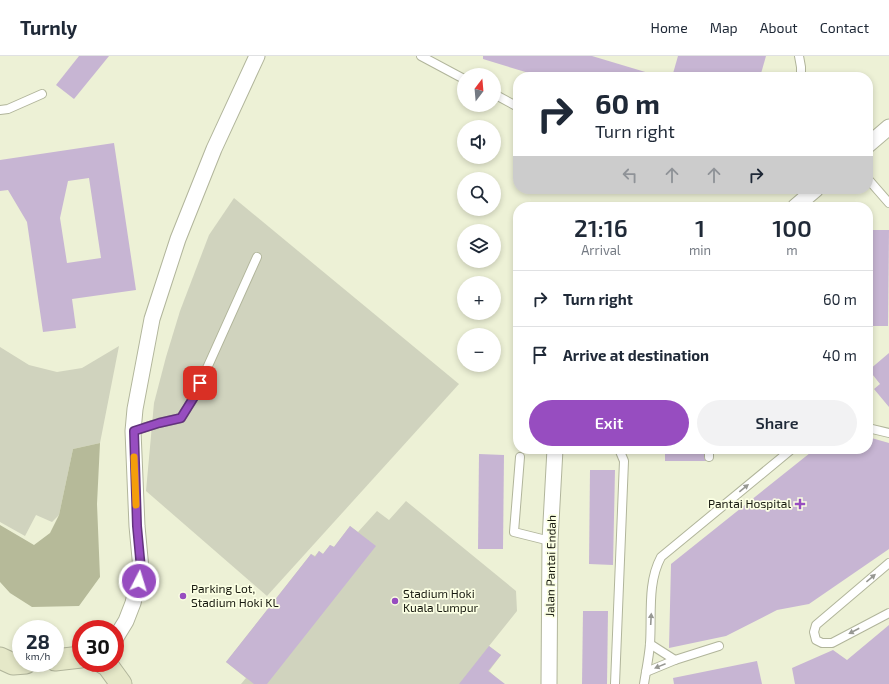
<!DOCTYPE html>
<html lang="en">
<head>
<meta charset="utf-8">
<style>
	:root { --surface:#fff; --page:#f2f2f3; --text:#1f2937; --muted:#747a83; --line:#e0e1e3; --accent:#974dc0 }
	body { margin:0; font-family:"Exo 2",sans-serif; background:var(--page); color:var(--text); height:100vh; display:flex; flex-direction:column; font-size:15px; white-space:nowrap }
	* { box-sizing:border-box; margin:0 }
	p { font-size:13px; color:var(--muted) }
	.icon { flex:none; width:22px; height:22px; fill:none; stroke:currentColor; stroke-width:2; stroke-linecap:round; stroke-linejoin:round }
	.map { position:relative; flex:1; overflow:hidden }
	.panel { position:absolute; left:513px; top:146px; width:360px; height:252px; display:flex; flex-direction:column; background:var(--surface); border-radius:16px; box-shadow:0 2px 6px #0003 }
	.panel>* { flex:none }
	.banner { position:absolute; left:513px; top:16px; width:360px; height:122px; border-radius:16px; box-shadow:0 2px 6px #0003; background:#fff; color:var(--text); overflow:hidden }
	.needle { width:26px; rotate:16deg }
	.tools { position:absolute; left:457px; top:12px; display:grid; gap:8px }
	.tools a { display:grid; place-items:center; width:44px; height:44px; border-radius:50%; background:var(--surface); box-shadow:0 2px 6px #0003; font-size:20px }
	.speed { position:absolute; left:12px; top:564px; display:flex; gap:8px; font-size:20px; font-weight:700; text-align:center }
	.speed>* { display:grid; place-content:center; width:52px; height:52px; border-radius:50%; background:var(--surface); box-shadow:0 2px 6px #0003; line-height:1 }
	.speed small { font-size:10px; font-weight:400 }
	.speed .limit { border:6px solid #d22; background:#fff; color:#111 }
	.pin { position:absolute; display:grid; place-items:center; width:34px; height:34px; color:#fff; margin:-17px; border-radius:8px; box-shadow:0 2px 6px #0006 }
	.me { position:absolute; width:44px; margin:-22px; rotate:5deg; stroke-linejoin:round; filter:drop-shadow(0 0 3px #0008) }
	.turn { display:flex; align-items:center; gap:14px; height:84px; padding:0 16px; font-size:18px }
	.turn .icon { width:52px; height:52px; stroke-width:2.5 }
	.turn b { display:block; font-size:28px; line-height:34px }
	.lanes { display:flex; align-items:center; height:38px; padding:0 16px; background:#0003; justify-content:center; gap:20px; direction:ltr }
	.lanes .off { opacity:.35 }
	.eta { display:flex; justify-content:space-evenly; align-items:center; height:68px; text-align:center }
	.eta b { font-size:24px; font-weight:600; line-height:28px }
	.cta { display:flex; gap:8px; margin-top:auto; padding:8px 16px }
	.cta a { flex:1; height:46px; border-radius:24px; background:var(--accent); color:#fff; font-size:16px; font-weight:600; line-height:46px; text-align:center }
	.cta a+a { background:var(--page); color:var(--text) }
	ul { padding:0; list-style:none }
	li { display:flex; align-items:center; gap:12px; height:56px; padding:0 16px; border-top:1px solid var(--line) }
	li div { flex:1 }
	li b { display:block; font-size:15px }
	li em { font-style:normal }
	header { display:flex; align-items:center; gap:24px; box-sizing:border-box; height:56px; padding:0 20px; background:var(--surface); border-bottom:1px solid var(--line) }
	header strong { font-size:19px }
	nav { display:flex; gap:22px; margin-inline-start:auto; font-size:14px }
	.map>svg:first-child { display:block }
	.green { fill:#d0d3be }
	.forest { fill:#b6ba99 }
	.building { fill:#c7b5d3; fill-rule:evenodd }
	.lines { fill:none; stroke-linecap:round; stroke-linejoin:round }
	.lane-casing { stroke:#b1b59b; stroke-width:10 }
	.street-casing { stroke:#b1b59b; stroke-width:17 }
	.secondary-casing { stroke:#b1b59b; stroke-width:23 }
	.lane { stroke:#fff; stroke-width:8 }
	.street { stroke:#fff; stroke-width:15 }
	.secondary { stroke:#e5e8c8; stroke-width:21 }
	.oneway { fill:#979893 }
	.route-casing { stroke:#62327d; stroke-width:10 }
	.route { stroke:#974dc0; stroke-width:7 }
	.slow { stroke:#f59e0b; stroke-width:7 }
	.poi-dot { fill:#974dc0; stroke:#fbffe3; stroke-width:1.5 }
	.labels { text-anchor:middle; stroke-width:3.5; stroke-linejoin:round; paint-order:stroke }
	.poi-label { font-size:12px; fill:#181a10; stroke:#fbffe3; text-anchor:start }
	.street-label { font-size:12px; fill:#181a10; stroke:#fbffe3 }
</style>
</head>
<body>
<header>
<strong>Turnly</strong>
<nav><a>Home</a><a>Map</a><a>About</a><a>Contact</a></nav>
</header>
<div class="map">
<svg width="889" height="628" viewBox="0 0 889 628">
	<rect width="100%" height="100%" fill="#edf1d6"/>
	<g class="green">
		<path d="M234 142 459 328 267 540 146 435 154 347 166 301 180 255 209 179Z"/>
		<path d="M119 290 100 387 73 393 59 459 52 466 36 459 25 480 0 466V291L29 309 57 316 82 312Z"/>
		<path d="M406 445 516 535 517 555 489 590 501 599 489 615 501 626V628H241L246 622 226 606 311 498 315 500 319 495 323 498 330 489 334 491 350 470 358 476 377 455 389 464Z"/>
	</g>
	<path class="forest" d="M100 387 97 448 100 521 79 550 32 551 10 537 0 526V469L34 489 50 477 59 459 73 393Z"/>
	<g class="building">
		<path d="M79 0H109L74 43 56 29Z"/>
		<path d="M483 0H592L652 18 651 21H542L483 3Z"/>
		<path d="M678 0H766L760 21H672Z"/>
		<path d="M114 87 136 234 72 243 76 272 43 276 27 166 8 134 0 135V104ZM89 122 101 202 67 207 60 162 68 125Z"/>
		<path d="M868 174H889L888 270H868Z"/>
		<path d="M889 297V351L874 333 880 328 869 314Z"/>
		<path d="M868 381 889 387V493L809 548 777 554 726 580 669 592 671 508 815 393H868Z"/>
		<path d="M665 393H704V401L706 405H665Z"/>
		<path d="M479 398 504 399 503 493H478Z"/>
		<path d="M590 414H615L613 509 589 508Z"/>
		<path d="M350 470 376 490 267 628H254L226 606 311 498 315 501 319 495 323 498 330 489 334 491Z"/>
		<path d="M583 555H608L607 628H582Z"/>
		<path d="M889 569V628H795L792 612 833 594 847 604Z"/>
		<path d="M489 590 501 599 488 615 505 628H459Z"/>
		<path d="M757 605 762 628H674L673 622Z"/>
	</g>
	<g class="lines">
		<defs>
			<g id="lane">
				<path d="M421 0 464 23"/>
				<path d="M799 0 801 11V21"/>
				<path d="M494 38 518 51"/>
				<path d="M0 54 8 53 42 38"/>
				<path d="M868 123 889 147"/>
				<path d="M868 372 889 377"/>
				<path d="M133 375 159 367 181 362 194 341 257 201"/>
				<path d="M520 401 514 476 550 485"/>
				<path d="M709 401V393"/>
				<path d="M889 507 816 569 814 576 816 584 822 587H832L889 557"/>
				<path d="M650 588 675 604 719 590"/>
				<path d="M646 616 675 604"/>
				<path d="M615 628 624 405 619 393"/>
				<path d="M644 628C646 615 649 601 650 588 652 559 647 527 661 501L792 393"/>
			</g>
			<g id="street">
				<path d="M868 89 889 71"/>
				<path d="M795 151 816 133"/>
				<path d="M115 583 126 565 133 547 141 513 137 470 133 375 135 353 152 263 178 183 214 93 257 0"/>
				<path d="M549 628 550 485 555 393"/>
			</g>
			<g id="secondary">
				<path d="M0 602 13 608 26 607"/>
				<path d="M55 604 81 601"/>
				<path d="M103 607 108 610 121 628"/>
			</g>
		</defs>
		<use href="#lane" class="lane-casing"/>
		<use href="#street" class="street-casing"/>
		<use href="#secondary" class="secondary-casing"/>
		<use href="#lane" class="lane"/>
		<use href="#street" class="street"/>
		<use href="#secondary" class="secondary"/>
	</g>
	<defs><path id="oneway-solid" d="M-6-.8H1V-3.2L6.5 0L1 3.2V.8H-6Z"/></defs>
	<g class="oneway">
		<use href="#oneway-solid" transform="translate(744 432) rotate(-39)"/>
		<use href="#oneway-solid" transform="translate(871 522) rotate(-40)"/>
		<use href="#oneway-solid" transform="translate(651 563) rotate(-87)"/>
		<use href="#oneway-solid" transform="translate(854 575) rotate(152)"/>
		<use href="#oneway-solid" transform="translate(660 610) rotate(158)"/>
	</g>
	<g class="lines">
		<defs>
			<path id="route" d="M139 525 141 513 137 470 134 375 159 367 181 362 194 341 200 327"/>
		</defs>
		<use href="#route" class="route-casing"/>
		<use href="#route" class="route"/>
		<path class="slow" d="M134 401 136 449"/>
	</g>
	<g class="poi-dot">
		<path d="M798 442h4v4h4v4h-4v4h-4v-4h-4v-4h4z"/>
		<circle cx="183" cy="540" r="4"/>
		<circle cx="395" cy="545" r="4"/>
	</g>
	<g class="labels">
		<g class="poi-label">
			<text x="791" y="452" text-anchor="end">Pantai Hospital</text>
			<text x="191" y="537">Parking Lot,<tspan x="191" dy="14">Stadium Hoki KL</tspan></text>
			<text x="403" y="542">Stadium Hoki<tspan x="403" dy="14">Kuala Lumpur</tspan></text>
		</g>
		<g class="street-label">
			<text transform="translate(551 510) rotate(-89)" y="4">Jalan Pantai Endah</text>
		</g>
	</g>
</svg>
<div class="tools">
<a><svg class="needle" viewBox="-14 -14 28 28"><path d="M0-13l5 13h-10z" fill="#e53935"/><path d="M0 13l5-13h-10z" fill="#747a83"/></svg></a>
<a><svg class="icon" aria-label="sound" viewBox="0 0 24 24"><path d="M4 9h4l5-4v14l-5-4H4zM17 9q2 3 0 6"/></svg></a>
<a><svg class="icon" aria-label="search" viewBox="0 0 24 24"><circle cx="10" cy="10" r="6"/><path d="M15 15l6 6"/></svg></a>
<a><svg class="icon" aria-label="layers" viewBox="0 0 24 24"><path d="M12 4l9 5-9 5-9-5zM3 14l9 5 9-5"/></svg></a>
<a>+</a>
<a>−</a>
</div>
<div class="speed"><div>28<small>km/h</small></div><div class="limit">30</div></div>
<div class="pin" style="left:200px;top:327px;background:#d93025"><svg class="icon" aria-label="arrive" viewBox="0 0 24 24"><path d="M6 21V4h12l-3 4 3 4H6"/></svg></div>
<svg class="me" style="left:139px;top:525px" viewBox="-20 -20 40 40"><circle r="17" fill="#974dc0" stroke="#fff" stroke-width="3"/><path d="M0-11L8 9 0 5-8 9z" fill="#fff"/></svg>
<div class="banner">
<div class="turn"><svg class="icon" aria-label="right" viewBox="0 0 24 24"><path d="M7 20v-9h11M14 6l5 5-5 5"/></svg><div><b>60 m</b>Turn right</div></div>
<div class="lanes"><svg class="icon off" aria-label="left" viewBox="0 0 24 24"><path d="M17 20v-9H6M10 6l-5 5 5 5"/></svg><svg class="icon off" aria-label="ahead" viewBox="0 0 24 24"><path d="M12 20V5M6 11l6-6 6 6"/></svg><svg class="icon off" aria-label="ahead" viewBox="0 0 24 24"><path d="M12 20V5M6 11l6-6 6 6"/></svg><svg class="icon" aria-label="right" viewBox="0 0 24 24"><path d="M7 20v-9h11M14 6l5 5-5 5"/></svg></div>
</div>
<section class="panel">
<div class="eta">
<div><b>21:16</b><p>Arrival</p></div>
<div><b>1</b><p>min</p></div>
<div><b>100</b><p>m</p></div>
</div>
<ul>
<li><svg class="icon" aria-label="right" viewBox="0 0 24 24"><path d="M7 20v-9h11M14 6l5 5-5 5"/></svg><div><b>Turn right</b></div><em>60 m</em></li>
<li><svg class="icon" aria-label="arrive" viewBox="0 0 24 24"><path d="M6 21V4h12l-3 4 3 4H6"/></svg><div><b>Arrive at destination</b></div><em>40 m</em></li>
</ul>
<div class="cta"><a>Exit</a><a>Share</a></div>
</section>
</div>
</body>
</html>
